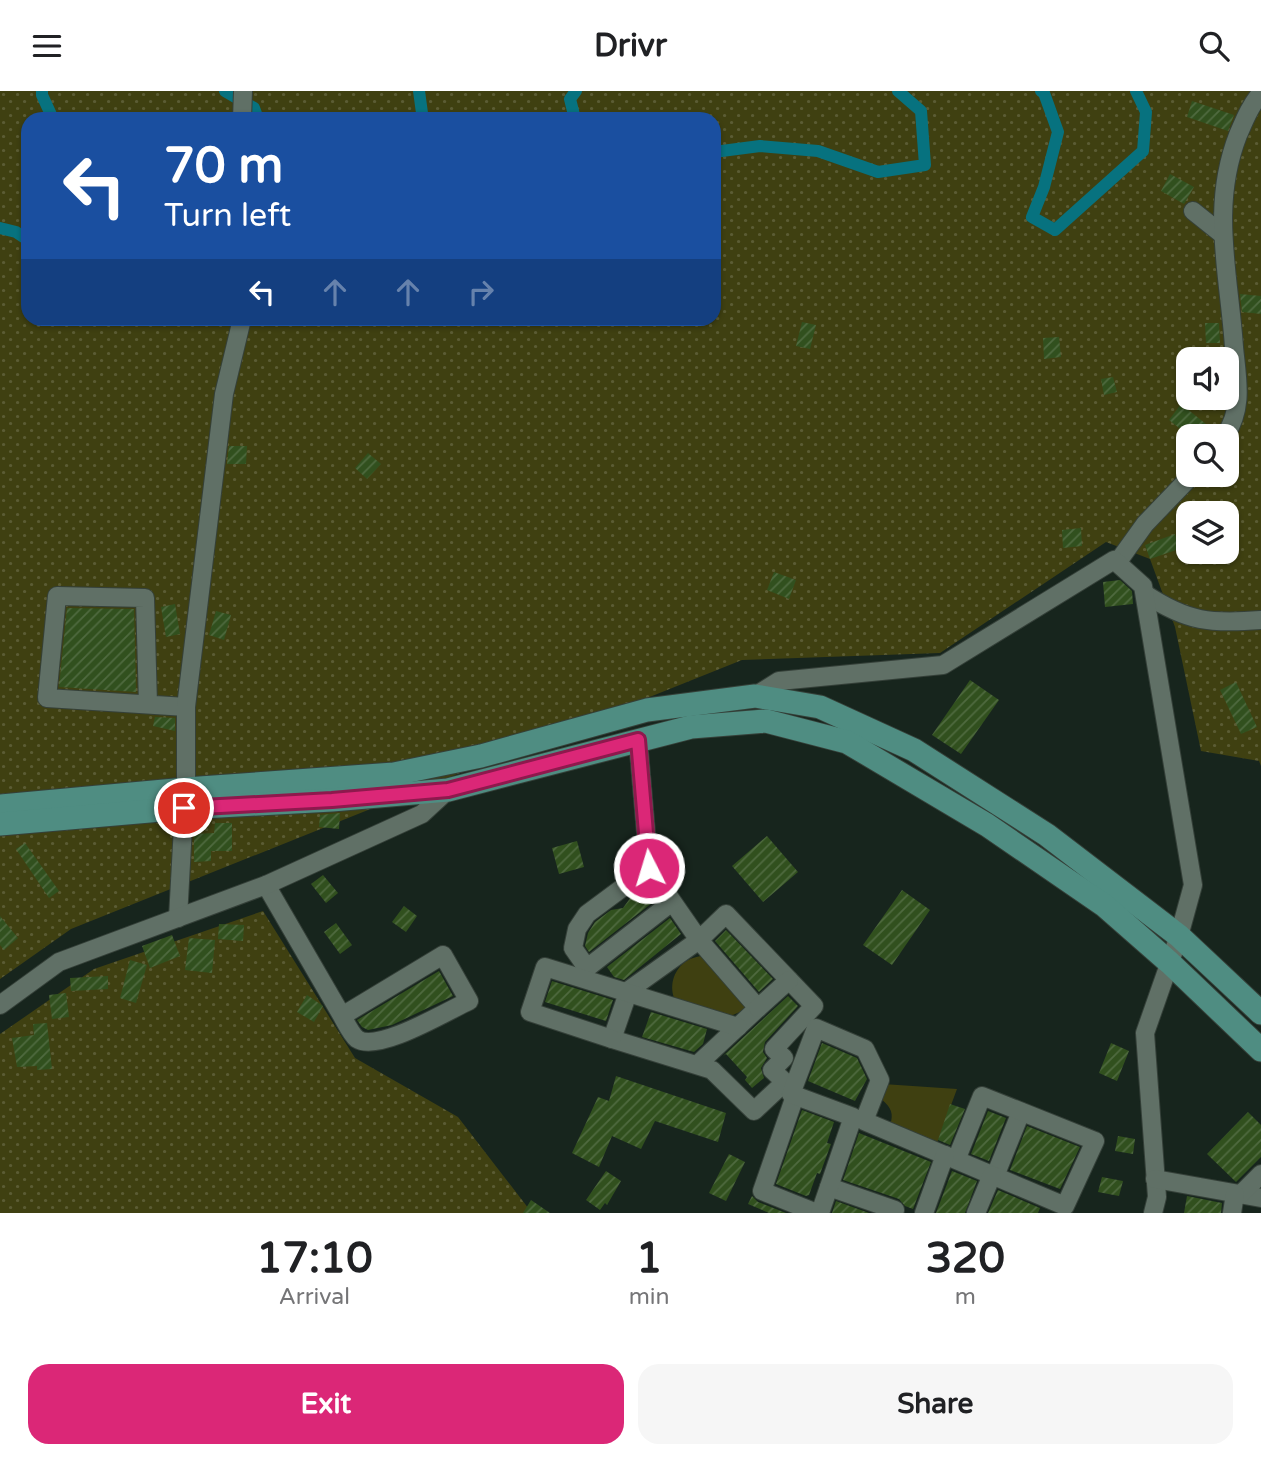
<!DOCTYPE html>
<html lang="en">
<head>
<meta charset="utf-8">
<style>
	:root { --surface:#fff; --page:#f6f6f6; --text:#202124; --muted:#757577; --accent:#db2777 }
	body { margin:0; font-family:"Varela Round",sans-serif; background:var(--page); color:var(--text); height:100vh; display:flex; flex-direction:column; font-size:26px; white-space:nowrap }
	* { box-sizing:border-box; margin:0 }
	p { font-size:23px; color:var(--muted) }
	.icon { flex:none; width:38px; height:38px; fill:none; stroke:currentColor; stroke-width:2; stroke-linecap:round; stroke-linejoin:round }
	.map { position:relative; height:1122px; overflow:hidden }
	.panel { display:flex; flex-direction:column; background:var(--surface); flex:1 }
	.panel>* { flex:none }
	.guide { position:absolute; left:21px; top:21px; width:700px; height:214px; border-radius:21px; box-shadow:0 2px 5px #0004; background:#1a4fa0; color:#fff; overflow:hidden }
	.controls { position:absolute; left:1176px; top:256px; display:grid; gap:14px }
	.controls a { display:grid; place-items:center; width:63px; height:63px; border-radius:14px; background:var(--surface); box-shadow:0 2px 5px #0004; font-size:35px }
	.pin { position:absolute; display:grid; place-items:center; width:60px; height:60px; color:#fff; margin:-30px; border:4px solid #fff; border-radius:50%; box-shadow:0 2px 7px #0007 }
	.me { position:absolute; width:77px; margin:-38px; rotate:355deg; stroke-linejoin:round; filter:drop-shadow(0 0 5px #0008) }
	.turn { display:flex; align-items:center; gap:24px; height:147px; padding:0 28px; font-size:32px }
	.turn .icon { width:91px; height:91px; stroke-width:2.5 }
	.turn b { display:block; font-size:49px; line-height:60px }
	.lanes { display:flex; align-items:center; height:66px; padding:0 28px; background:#0003; justify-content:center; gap:35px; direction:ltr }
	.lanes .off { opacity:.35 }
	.eta { display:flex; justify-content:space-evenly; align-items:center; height:119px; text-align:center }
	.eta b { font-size:42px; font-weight:700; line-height:49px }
	.primary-button { display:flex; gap:14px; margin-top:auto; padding:14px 28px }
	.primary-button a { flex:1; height:80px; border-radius:21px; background:var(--accent); color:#fff; font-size:28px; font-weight:700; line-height:80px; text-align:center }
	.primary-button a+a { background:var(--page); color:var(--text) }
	header { display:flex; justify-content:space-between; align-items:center; height:91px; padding:0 28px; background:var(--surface); font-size:32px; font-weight:700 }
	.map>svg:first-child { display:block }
	.grass { fill:url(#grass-dots); fill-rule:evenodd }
	.park { fill:#3f4011 }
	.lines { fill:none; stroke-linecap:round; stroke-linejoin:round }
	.canal { stroke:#07727f; stroke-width:12 }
	.building { fill:url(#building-hatch) }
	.minor-casing { stroke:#354039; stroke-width:20 }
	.major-casing { stroke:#354039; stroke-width:25 }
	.minor { stroke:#607066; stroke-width:18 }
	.major { stroke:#4f8d82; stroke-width:23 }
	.route-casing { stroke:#8e194d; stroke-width:18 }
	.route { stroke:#db2777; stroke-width:12 }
</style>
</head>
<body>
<header><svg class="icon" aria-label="menu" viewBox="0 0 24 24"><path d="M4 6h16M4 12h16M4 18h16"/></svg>Drivr<svg class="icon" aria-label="search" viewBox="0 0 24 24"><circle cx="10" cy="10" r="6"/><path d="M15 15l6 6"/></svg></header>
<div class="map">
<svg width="1261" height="1122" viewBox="0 0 1261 1122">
	<defs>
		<pattern id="grass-dots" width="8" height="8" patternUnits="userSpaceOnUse" patternTransform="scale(1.75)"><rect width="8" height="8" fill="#3f4011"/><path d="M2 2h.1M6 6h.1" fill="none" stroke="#5b5c34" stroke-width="1.8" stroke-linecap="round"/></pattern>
		<pattern id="building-hatch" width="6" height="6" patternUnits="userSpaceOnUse" patternTransform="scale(1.75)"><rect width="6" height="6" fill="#31501e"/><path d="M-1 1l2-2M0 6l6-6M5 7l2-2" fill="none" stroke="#4f6a3f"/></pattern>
	</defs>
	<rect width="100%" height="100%" fill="#17251d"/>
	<g class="grass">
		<path d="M0 0H1261V675L1259 670 1201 660 1175 536 1150 468 1106 451 940 562 742 569 71 838 0 888ZM28 28H714V228H28ZM1188 268H1227V306H1188ZM1188 345H1227V383H1188ZM1188 422H1227V460H1188Z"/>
		<path d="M263 820 355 967 458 1026 532 1122H0V943L94 878Z"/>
	</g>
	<g class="park">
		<path d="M703 864 745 912 746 916 742 920 726 927 675 909C669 896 673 880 685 871 690 867 698 866 703 864Z"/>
		<path d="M883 993 957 998 937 1052 891 1031C894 1019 888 1014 880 1007Z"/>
	</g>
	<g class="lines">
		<g class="canal">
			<path d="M42 0V4L53 28"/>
			<path d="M225 0 254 17 258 28"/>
			<path d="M419 0 422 22 420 28"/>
			<path d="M1041 0 1044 2 1058 41 1044 96 1032 126 1055 139 1143 60 1146 21 1136 0"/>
			<path d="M575 28 570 8 576 0"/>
			<path d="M714 61 760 55 818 60 878 81 925 74 921 20 898 0"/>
			<path d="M0 137 16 141 28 149"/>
		</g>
	</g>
	<g class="building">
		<path d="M1192 10 1234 24 1228 40 1187 26Z"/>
		<path d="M1170 83 1194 96 1184 113 1161 100Z"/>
		<path d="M1240 203 1261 205V223L1242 221Z"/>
		<path d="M802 231 816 234 810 258 796 255Z"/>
		<path d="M1205 232H1219L1220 252H1206Z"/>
		<path d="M1059 246 1061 266 1044 268 1043 247Z"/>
		<path d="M1113 286 1117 301 1104 304 1101 288Z"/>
		<path d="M1181 313 1206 333 1197 345H1189L1169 329Z"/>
		<path d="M229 355H247L246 373H227Z"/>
		<path d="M368 362 381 373 367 388 355 377Z"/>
		<path d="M1081 437 1082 455 1063 457 1062 439Z"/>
		<path d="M1175 443 1179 458 1150 468 1145 454Z"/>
		<path d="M774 481 796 489 789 508 767 499Z"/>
		<path d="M1120 489 1132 500 1133 513 1105 516 1103 491Z"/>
		<path d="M175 513 180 543 166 546 161 516Z"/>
		<path d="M67 517 134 518 136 601 59 596Z"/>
		<path d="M216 520 231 524 224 549 209 544Z"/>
		<path d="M970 589 999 609 961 663 932 644Z"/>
		<path d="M1236 591 1257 636 1241 643 1220 599Z"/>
		<path d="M155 626 175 627V640L153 635Z"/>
		<path d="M340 722 339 738 319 736 320 724Z"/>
		<path d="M215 732H232V760H211V770L194 771V743L214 742Z"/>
		<path d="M767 745 798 781 763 811 732 775Z"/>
		<path d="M577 750 584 776 559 783 552 757Z"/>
		<path d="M25 752 59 800 49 807 16 758Z"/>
		<path d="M323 784 338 802 326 812 311 793Z"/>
		<path d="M646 793 657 808 589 861 585 855 588 842 595 831 611 819 623 817 633 803Z"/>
		<path d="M902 799 930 819 892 874 863 854Z"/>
		<path d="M404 815 417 825 406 841 392 831Z"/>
		<path d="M0 825 18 847 4 859 0 854Z"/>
		<path d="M670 827 681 843 624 889 614 886 607 876Z"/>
		<path d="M336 832 352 854 340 863 324 841Z"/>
		<path d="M219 833 244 834 243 850 218 848Z"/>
		<path d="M726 839 773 888 759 901 715 850Z"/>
		<path d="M172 844 180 865 150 877 142 855Z"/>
		<path d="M189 847 215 849 212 882 185 879Z"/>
		<path d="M130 869 147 874 136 912 120 907Z"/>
		<path d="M439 880 453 905 392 934 368 939 362 936 357 929Z"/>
		<path d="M108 885V898L71 900 70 887Z"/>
		<path d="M552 890 613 909 606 930 545 911Z"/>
		<path d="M66 902 69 926 52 928 49 904Z"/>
		<path d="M307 904 323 915 314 931 297 921Z"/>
		<path d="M788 905 798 915 765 951 763 961 767 967 761 977 764 987 752 997 745 989 747 986 726 963 723 965Z"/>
		<path d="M651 921 707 938 703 953 694 961 642 946Z"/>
		<path d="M47 932 52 978 37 979V975L17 976 12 947 34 944 33 933Z"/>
		<path d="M822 952 857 967 867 988 855 1010 808 990Z"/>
		<path d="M1111 952 1129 960 1117 990 1099 982Z"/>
		<path d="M616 985 726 1022 718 1051 655 1030 641 1058 612 1045 599 1076 572 1062 598 1006 609 1010Z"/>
		<path d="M950 1013 965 1018 950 1054 938 1049Z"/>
		<path d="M802 1019 834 1031 827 1052 831 1053 820 1083 817 1082 809 1104 806 1105 776 1093Z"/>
		<path d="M988 1020 1006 1027 989 1070 971 1063Z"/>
		<path d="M1248 1021 1261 1034V1066L1236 1091 1207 1063Z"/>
		<path d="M1027 1035 1080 1056 1060 1098 1010 1079Z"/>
		<path d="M859 1042 931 1071 913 1118 905 1115 899 1108 843 1089Z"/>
		<path d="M1118 1045 1135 1048 1133 1063 1115 1060Z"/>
		<path d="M729 1063 745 1071 726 1110 709 1102Z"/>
		<path d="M606 1080 621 1090 607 1114 605 1112 600 1119 586 1109Z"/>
		<path d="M952 1080 977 1090 965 1122H936Z"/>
		<path d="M1102 1086 1123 1090 1119 1105 1098 1101Z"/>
		<path d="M998 1099 1040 1117 1038 1122H988Z"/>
		<path d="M752 1105 758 1111 786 1122H769L748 1113Z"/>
		<path d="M1187 1105 1222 1112 1221 1122H1184Z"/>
		<path d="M531 1109 550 1122H523Z"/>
		<path d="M836 1110 869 1122H832Z"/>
	</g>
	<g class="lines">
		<defs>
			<g id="minor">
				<path d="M242 28 243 0"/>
				<path d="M1193 120 1223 144"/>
				<path d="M1225 345C1244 316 1237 288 1234 256 1229 182 1210 116 1238 44 1245 28 1250 15 1261 2"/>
				<path d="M1117 472 1145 433 1193 383"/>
				<path d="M1145 503C1188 531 1210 533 1261 529"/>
				<path d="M755 605 779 590 943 574 1114 469 1143 495 1193 794 1179 845 1145 942 1157 1106 1153 1122"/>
				<path d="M148 613 145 507 57 505 47 607 186 616"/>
				<path d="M638 649 649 777 699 849 629 899 612 948 712 979 754 1020 785 991 772 979 784 967 774 958 814 915 726 823 699 849 758 917 697 974"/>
				<path d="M186 698V616L224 303 242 228"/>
				<path d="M649 777 587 823 577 838 573 857 587 877 672 811"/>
				<path d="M266 794 342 925 443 864 469 910C447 920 378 962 357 948 351 943 346 932 342 925"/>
				<path d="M178 827 184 717"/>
				<path d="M0 914 59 871 266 794 422 723 448 699"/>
				<path d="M758 917 789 889"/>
				<path d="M612 948 530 921 545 876 738 936"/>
				<path d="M795 1005 762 1100 817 1122"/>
				<path d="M995 1085 1021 1021"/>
				<path d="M1155 1088 1261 1107"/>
				<path d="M829 1096 895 1119"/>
				<path d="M1240 1104 1261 1083"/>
				<path d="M820 1122 853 1026 791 1003 816 937 865 958 880 989 864 1030 1065 1115 1095 1050 982 1005 956 1069"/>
				<path d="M924 1122 945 1064"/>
				<path d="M976 1122 992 1084"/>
				<path d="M1232 1122 1235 1103"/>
			</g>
			<g id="major">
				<path d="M0 715 186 698 394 683 481 665 647 619 755 605 820 616 914 659 1047 744 1179 845 1261 922"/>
				<path d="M0 733 184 717 332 709 448 699 691 636 766 630 847 651 987 734 1105 815 1170 872 1261 959"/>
			</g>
		</defs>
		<use href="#minor" class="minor-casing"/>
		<use href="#major" class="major-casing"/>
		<use href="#minor" class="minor"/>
		<use href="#major" class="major"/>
	</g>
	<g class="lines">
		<defs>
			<path id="route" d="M184 717 332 709 448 699 638 649 649 777"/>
		</defs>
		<use href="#route" class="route-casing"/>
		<use href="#route" class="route"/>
	</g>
</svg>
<div class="controls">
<a><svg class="icon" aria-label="sound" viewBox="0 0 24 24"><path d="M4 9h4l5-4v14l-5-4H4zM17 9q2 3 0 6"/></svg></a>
<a><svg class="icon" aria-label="search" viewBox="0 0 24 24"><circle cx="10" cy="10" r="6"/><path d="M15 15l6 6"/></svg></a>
<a><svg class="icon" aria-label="layers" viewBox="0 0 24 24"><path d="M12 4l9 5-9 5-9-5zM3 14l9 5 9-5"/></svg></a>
</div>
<div class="pin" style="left:184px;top:717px;background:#d93025"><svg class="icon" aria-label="arrive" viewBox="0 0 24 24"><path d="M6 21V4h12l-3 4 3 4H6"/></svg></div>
<svg class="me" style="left:649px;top:777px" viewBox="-20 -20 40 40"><circle r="17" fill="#db2777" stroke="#fff" stroke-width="3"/><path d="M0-11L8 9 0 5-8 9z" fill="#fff"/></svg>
<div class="guide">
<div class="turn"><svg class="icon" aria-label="left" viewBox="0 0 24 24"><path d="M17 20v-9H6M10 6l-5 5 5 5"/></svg><div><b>70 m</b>Turn left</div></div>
<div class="lanes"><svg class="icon" aria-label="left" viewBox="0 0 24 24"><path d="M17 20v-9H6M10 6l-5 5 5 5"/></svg><svg class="icon off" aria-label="ahead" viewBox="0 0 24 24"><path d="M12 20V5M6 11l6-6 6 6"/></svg><svg class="icon off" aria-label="ahead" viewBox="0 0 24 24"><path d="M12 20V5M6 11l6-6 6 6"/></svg><svg class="icon off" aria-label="right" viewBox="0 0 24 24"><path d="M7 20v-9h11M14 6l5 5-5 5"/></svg></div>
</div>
</div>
<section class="panel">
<div class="eta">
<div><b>17:10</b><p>Arrival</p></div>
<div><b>1</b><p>min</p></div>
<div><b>320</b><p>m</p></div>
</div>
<div class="primary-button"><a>Exit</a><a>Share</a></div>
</section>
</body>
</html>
